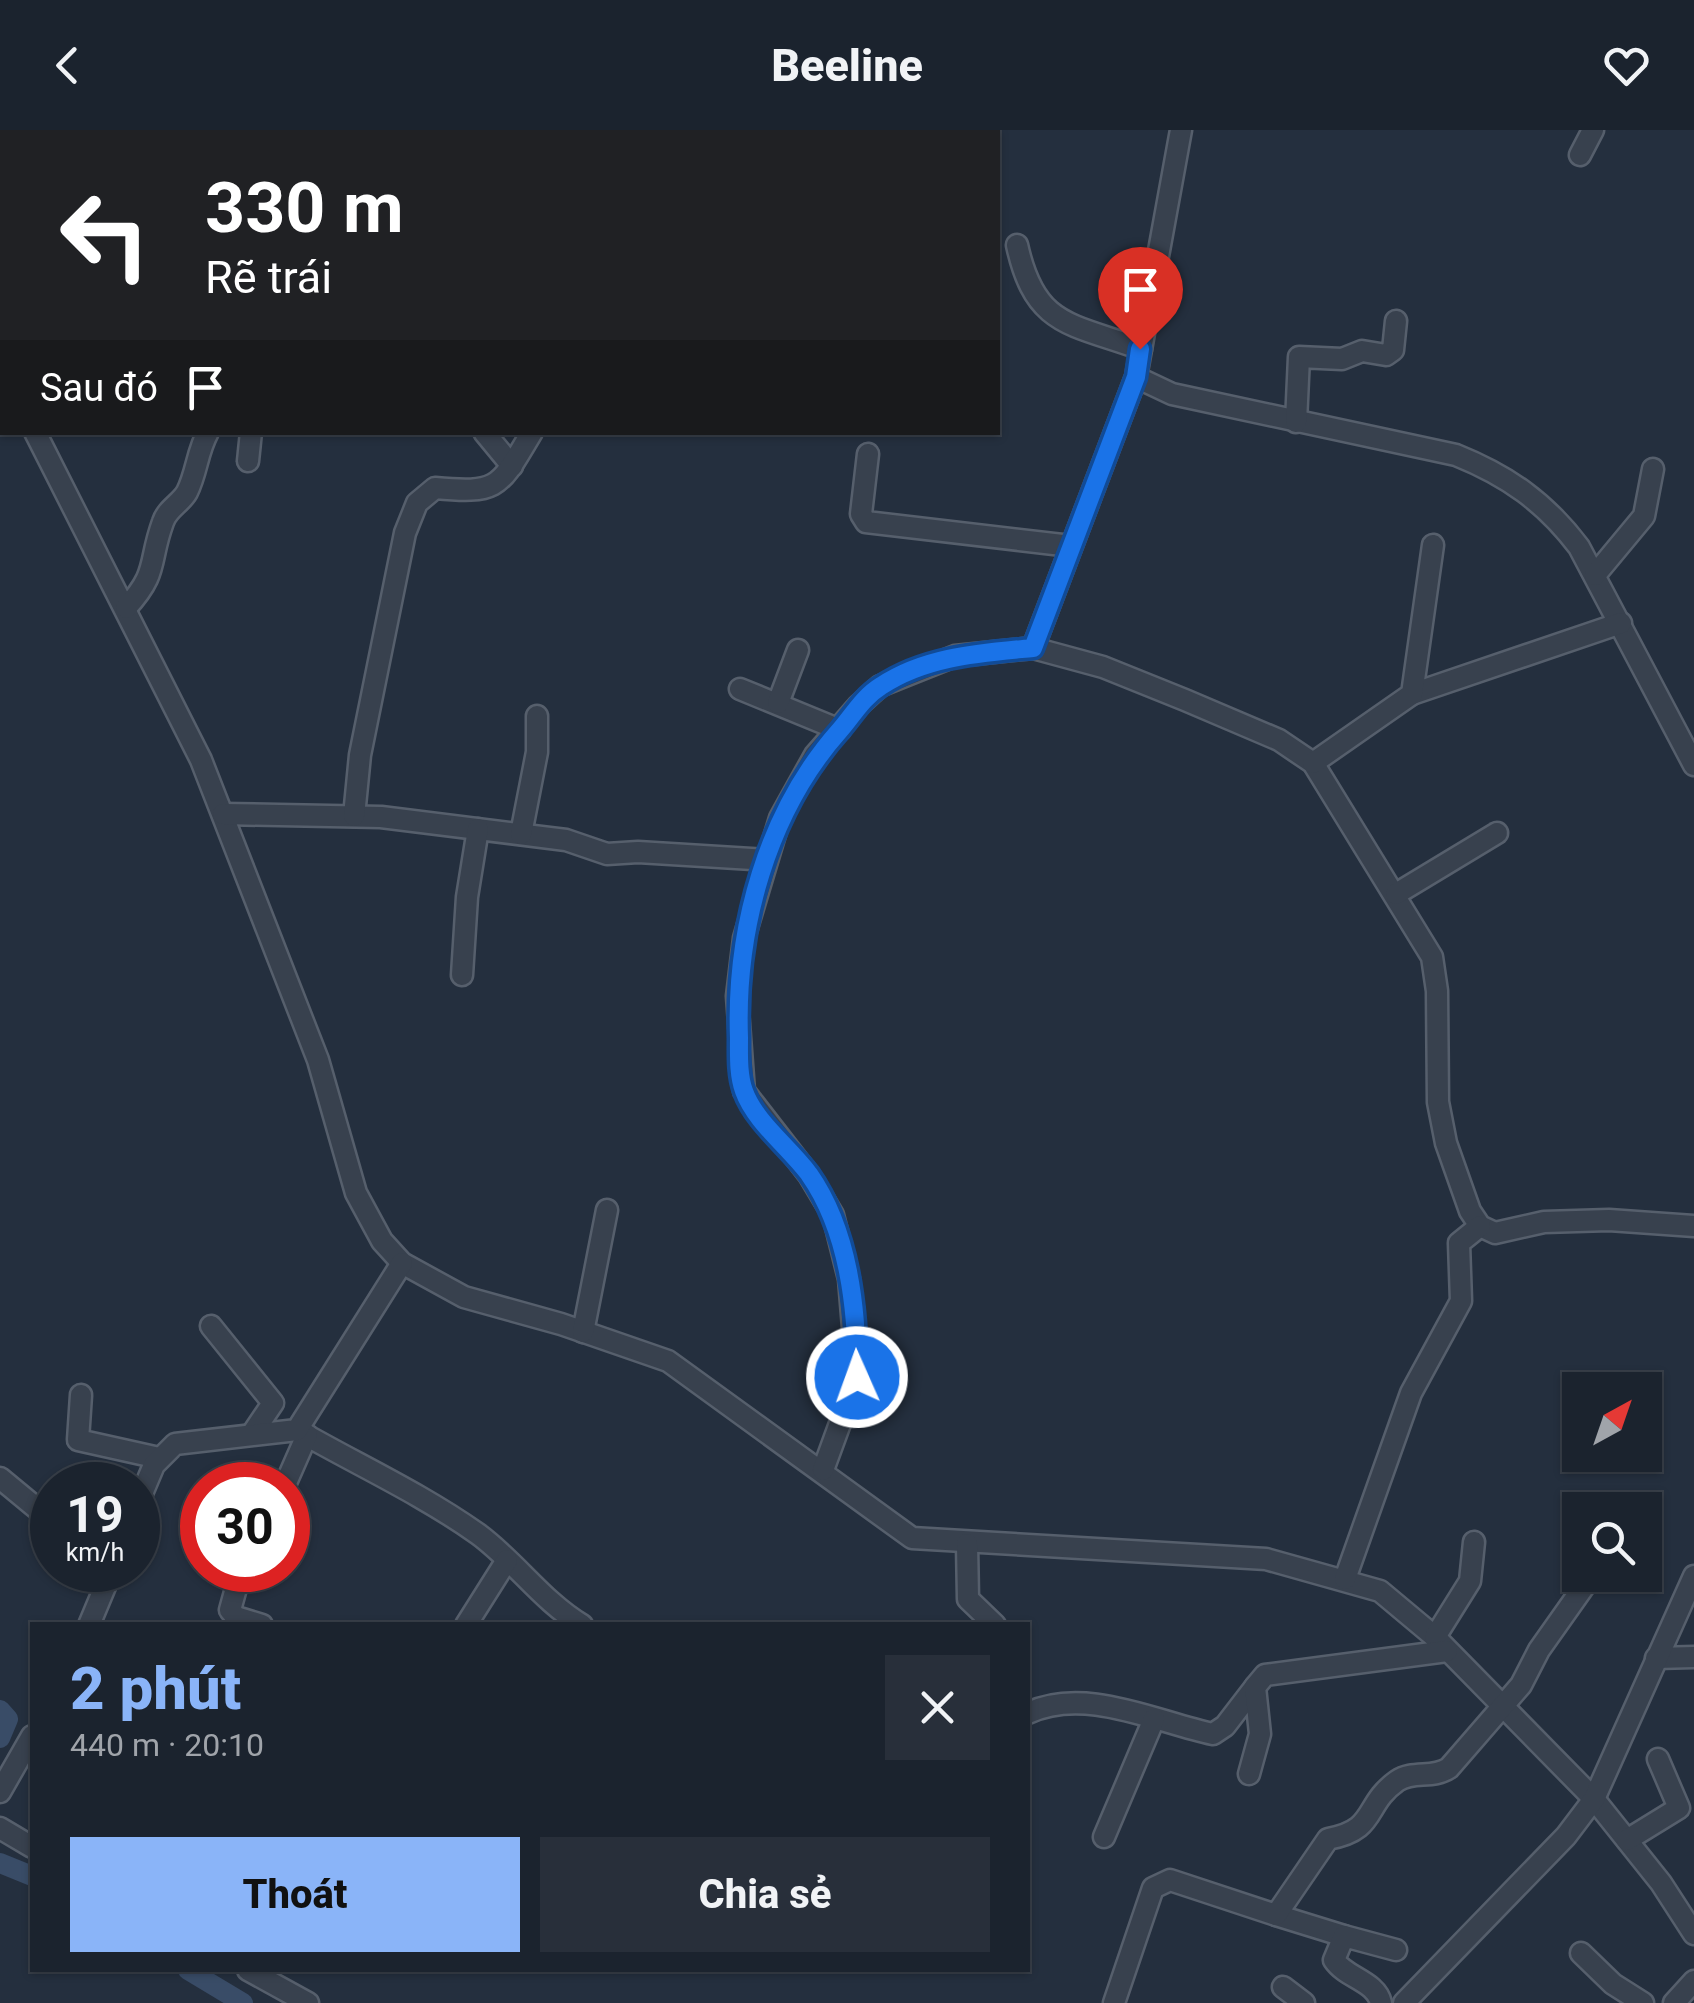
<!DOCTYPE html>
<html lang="vi">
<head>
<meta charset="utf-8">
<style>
	:root { --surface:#1b232e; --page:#282f3a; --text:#f1f3f6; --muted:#a0a4aa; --line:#39404a; --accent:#8ab4f8 }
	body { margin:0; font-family:Roboto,sans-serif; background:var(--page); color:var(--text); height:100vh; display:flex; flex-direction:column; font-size:38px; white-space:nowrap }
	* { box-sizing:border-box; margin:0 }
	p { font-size:32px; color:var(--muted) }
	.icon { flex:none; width:55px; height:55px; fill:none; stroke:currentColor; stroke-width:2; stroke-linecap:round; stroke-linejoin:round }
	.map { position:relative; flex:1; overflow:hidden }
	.sheet { position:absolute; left:30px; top:1492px; width:1000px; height:350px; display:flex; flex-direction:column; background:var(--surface); border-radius:0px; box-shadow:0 2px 8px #0004,0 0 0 2px var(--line) }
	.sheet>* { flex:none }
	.guide { position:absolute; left:0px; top:0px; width:1000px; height:305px; box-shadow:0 2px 8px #0004,0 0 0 2px var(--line); background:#202124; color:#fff; overflow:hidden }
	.needle { width:65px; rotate:40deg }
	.tools { position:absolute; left:1562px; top:1242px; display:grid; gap:20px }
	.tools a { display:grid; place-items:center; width:100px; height:100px; border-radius:0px; background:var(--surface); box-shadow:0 2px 8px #0004,0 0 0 2px var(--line); font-size:50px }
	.speed { position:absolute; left:30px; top:1332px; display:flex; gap:20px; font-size:50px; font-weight:700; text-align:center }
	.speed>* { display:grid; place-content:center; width:130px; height:130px; border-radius:50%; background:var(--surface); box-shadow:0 2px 8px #0004,0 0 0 2px var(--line); line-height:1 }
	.speed small { font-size:25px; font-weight:400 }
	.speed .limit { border:15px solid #d22; background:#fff; color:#111 }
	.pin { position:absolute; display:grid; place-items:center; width:85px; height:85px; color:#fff; margin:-102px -42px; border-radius:50% 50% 50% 0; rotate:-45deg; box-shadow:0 0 10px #0007 }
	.pin .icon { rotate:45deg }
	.me { position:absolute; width:110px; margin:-55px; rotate:358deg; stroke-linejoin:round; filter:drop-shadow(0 0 8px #0008) }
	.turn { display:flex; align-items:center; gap:35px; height:210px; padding:0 40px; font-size:45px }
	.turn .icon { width:130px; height:130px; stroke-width:2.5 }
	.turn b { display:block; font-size:70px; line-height:85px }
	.then { display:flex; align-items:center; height:95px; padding:0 40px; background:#0003; gap:20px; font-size:38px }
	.round { display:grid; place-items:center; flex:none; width:105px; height:105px; border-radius:0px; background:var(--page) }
	.headline { display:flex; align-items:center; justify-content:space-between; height:170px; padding:0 40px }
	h1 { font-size:60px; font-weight:800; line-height:75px; color:var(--accent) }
	.button { display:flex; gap:20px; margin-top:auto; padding:20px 40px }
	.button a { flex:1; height:115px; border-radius:0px; background:var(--accent); color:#111; font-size:40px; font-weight:800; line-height:115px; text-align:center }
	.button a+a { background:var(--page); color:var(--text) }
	header { display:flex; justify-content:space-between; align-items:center; height:130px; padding:0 40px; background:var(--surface); font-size:45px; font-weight:800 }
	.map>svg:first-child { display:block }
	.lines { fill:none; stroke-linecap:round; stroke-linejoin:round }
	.canal { stroke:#394c67; stroke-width:20 }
	.minor-casing { stroke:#565f6c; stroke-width:25 }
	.minor { stroke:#38414e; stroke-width:20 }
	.route-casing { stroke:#114b97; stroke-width:25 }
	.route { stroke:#1a73e8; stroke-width:18 }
</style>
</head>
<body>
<header><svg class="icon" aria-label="back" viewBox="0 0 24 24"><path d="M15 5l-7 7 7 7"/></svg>Beeline<svg class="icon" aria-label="heart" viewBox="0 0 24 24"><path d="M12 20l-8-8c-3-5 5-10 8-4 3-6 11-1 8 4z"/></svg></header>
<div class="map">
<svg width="1694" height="1873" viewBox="0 0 1694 1873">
	<rect width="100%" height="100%" fill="#242f3e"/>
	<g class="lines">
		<g class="canal">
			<path d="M0 1580 8 1589 0 1608"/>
			<path d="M0 1733 32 1746"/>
			<path d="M188 1840 243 1873"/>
		</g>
		<defs>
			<g id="minor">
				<path d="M1580 25 1593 0"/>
				<path d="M1017 115C1035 197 1070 193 1141 219"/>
				<path d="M0 223 2 222"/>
				<path d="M0 242 2 246"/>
				<path d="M1136 247 1172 264 1456 325C1508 346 1545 372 1579 417L1694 635"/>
				<path d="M1296 292 1299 227 1342 229 1362 221 1386 225 1393 220 1396 191"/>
				<path d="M35 302 201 630 318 930 356 1063 382 1111 402 1133 464 1167 561 1194 668 1231 912 1408 1266 1429 1380 1461 1435 1507 1594 1669 1661 1753 1694 1804"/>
				<path d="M484 302 512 336"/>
				<path d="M868 324 861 384 866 392 1071 416"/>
				<path d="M248 331 251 302"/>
				<path d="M1595 445 1644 386 1653 339"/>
				<path d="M126 478C159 442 148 433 163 392 167 379 181 373 187 362 197 342 197 322 208 302"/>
				<path d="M1033 518 1103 537 1185 570 1279 610 1313 633 1432 827 1437 861 1438 972 1446 1013 1470 1081 1480 1096 1495 1103 1544 1092 1609 1090 1694 1096"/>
				<path d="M740 559 840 600"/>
				<path d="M1412 564 1621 493"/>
				<path d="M778 573 798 520"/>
				<path d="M1313 633 1412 564 1433 415"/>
				<path d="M223 684 381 687 566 710 607 724 638 722 767 730"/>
				<path d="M354 686 360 625 405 403 417 373 435 358C500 364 499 357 532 302"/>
				<path d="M521 704 537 622V586"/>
				<path d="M1396 764 1497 703"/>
				<path d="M462 845 467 767 478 699"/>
				<path d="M211 1196 273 1273 252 1304"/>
				<path d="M583 1202 607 1080"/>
				<path d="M81 1265 78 1310 159 1328"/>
				<path d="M297 1300C358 1335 420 1363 478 1404 515 1431 542 1471 582 1495"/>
				<path d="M823 1340 857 1247 849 1149 833 1085 809 1045 744 961 737 866 744 808 780 688 815 625 858 576 880 556 955 526 1033 518 1136 247 1181 0"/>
				<path d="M0 1348 52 1391"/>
				<path d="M285 1355 307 1305"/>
				<path d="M138 1373 154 1335 175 1314 297 1300 402 1133"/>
				<path d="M967 1414 968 1469 995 1495"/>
				<path d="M241 1440 230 1480 236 1487 262 1495"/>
				<path d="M1345 1449 1411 1263 1461 1171 1459 1113 1480 1096"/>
				<path d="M89 1495 112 1440"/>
				<path d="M466 1495 507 1430"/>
				<path d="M1435 1507 1470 1451 1474 1412"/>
				<path d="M1656 1528 1694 1527"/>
				<path d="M1028 1583C1085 1556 1156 1592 1213 1604L1225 1596 1255 1557"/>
				<path d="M1249 1644 1260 1604 1255 1557 1265 1545 1447 1521"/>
				<path d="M0 1662 32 1606"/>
				<path d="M0 1698 32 1717"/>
				<path d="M1104 1707 1154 1589"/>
				<path d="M1627 1710 1679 1678 1658 1629"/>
				<path d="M1276 1785 1344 1806"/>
				<path d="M1581 1823 1613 1854 1643 1873"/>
				<path d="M248 1840 308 1873"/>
				<path d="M1283 1857 1304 1873"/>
				<path d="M1114 1873 1153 1758 1170 1750 1276 1785 1328 1709C1378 1700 1363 1675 1397 1651 1413 1640 1433 1649 1449 1638L1521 1555 1539 1520 1592 1445"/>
				<path d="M1381 1873C1376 1851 1346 1848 1334 1830L1344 1806 1396 1820"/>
				<path d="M1404 1873 1566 1706 1594 1669 1694 1446"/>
				<path d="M1674 1873 1694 1851"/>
			</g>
		</defs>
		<use href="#minor" class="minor-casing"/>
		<use href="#minor" class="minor"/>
	</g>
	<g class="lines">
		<defs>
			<path id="route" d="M857 1247C857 1179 849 1101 809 1044 789 1017 755 992 744 961 738 945 739 924 739 908 735 799 767 682 840 600 853 585 863 567 881 556 926 526 981 523 1033 518L1136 247 1140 219"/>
		</defs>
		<use href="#route" class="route-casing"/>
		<use href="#route" class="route"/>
	</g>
</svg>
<div class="tools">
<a><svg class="needle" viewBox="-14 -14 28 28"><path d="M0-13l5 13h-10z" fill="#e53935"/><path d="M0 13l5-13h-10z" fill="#a0a4aa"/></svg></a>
<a><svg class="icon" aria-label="search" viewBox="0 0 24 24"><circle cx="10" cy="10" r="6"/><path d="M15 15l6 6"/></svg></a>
</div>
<div class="speed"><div>19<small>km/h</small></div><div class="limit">30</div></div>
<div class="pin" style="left:1140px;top:219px;background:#d93025"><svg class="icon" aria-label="arrive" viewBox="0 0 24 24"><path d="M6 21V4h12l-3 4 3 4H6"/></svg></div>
<svg class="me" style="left:857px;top:1247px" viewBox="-20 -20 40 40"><circle r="17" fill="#1a73e8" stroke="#fff" stroke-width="3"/><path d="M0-11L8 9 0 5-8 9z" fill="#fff"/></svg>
<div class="guide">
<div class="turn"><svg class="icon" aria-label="left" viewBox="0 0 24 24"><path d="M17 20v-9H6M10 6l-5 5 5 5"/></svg><div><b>330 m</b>Rẽ trái</div></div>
<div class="then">Sau đó<svg class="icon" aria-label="arrive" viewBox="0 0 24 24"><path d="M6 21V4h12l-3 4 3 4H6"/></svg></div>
</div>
<section class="sheet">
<div class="headline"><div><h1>2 phút</h1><p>440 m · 20:10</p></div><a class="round"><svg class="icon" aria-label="close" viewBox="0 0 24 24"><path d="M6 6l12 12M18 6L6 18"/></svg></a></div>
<div class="button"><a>Thoát</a><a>Chia sẻ</a></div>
</section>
</div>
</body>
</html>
